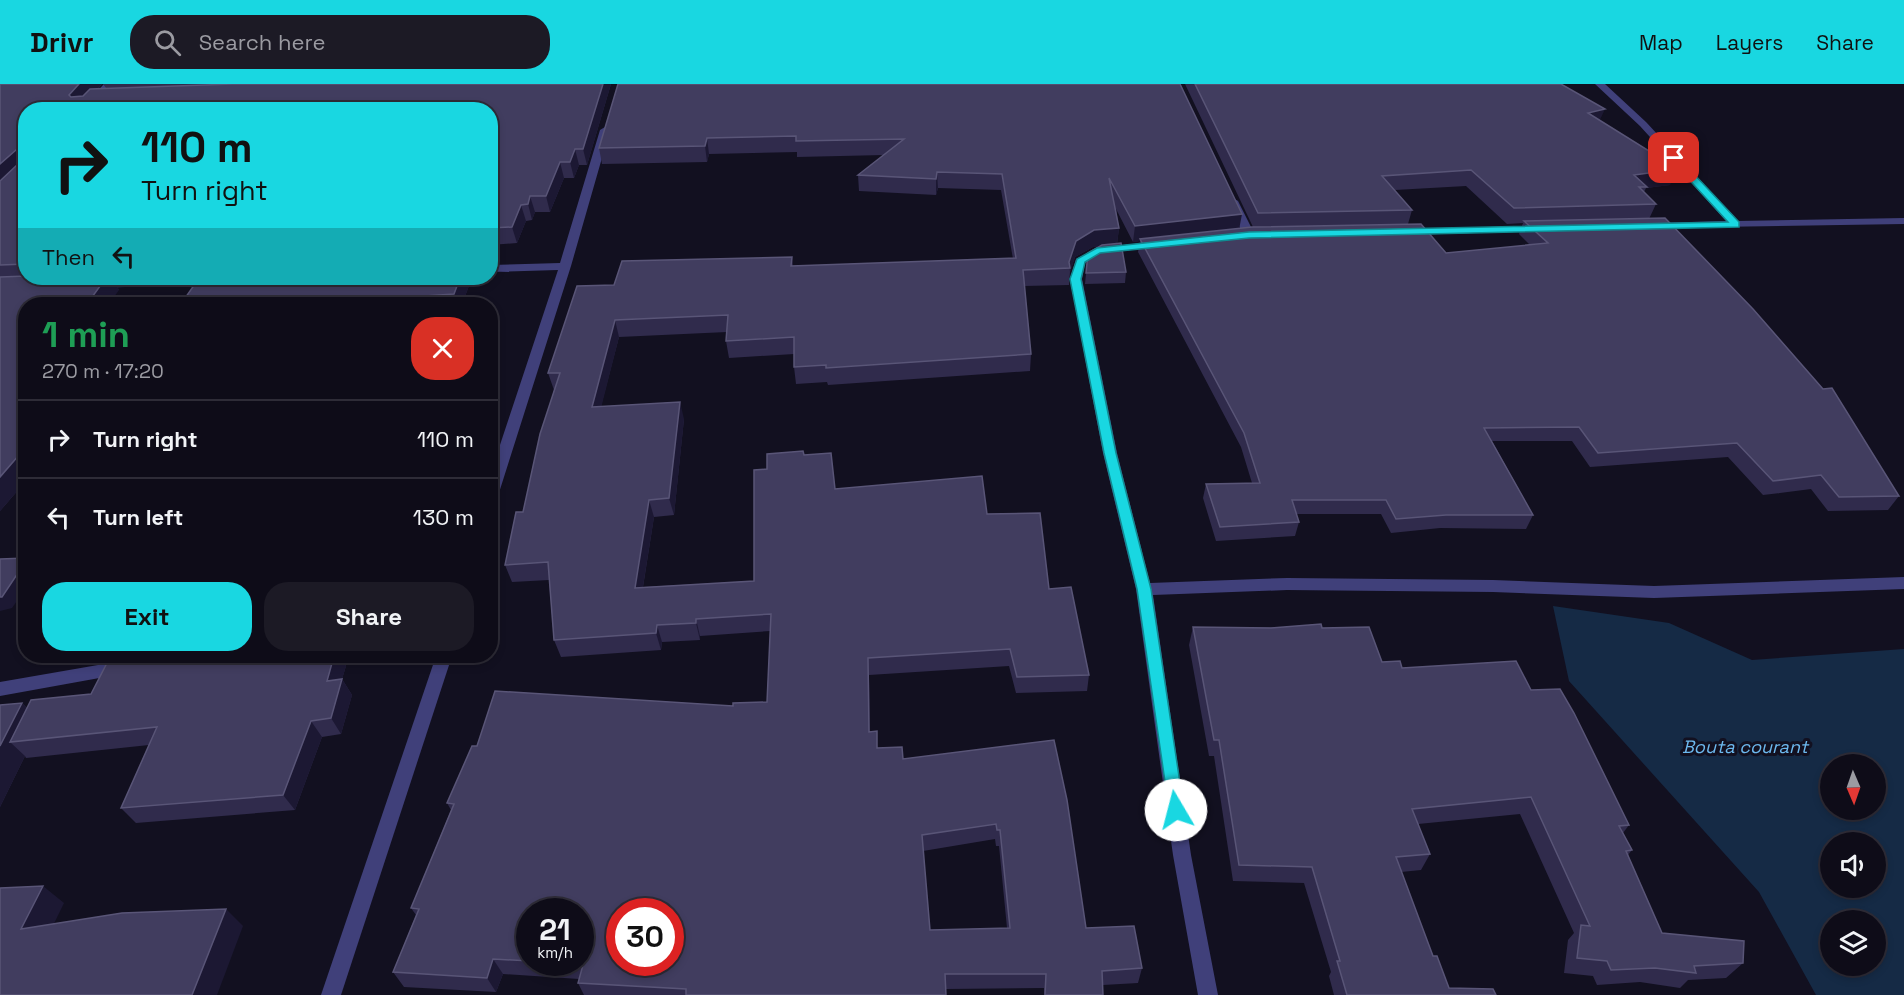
<!DOCTYPE html>
<html lang="en">
<head>
<meta charset="utf-8">
<style>
	:root { --surface:#0e0c18; --page:#1c1a25; --text:#f1f3f6; --muted:#9b9ba2; --line:#2e2c37; --accent:#19d7e1 }
	body { margin:0; font-family:"Space Grotesk",sans-serif; background:var(--page); color:var(--text); height:100vh; display:flex; flex-direction:column; font-size:22px; white-space:nowrap }
	* { box-sizing:border-box; margin:0 }
	p { font-size:20px; color:var(--muted) }
	.icon { flex:none; width:33px; height:33px; fill:none; stroke:currentColor; stroke-width:2; stroke-linecap:round; stroke-linejoin:round }
	.map { position:relative; flex:1; overflow:hidden }
	.panel { position:absolute; left:18px; top:213px; width:480px; height:366px; display:flex; flex-direction:column; background:var(--surface); border-radius:24px; box-shadow:0 3px 9px #0003,0 0 0 2px var(--line) }
	.panel>* { flex:none }
	.top-card { position:absolute; left:18px; top:18px; width:480px; height:183px; border-radius:24px; box-shadow:0 3px 9px #0003,0 0 0 2px var(--line); background:#19d7e1; color:#111; overflow:hidden }
	.needle { width:39px; rotate:178deg }
	.fabs { position:absolute; left:1820px; top:670px; display:grid; gap:12px }
	.fabs a { display:grid; place-items:center; width:66px; height:66px; border-radius:50%; background:var(--surface); box-shadow:0 3px 9px #0003,0 0 0 2px var(--line); font-size:30px }
	.speed { position:absolute; left:516px; top:814px; display:flex; gap:12px; font-size:30px; font-weight:700; text-align:center }
	.speed>* { display:grid; place-content:center; width:78px; height:78px; border-radius:50%; background:var(--surface); box-shadow:0 3px 9px #0003,0 0 0 2px var(--line); line-height:1 }
	.speed small { font-size:15px; font-weight:400 }
	.speed .limit { border:9px solid #d22; background:#fff; color:#111 }
	.pin { position:absolute; display:grid; place-items:center; width:51px; height:51px; color:#fff; margin:-26px; border-radius:12px; box-shadow:0 3px 9px #0006 }
	.me { position:absolute; width:66px; margin:-33px; rotate:352deg; stroke-linejoin:round; filter:drop-shadow(0 0 4px #0008) }
	.turn { display:flex; align-items:center; gap:21px; height:126px; padding:0 24px; font-size:27px }
	.turn .icon { width:78px; height:78px; stroke-width:2.5 }
	.turn b { display:block; font-size:42px; line-height:51px }
	.then { display:flex; align-items:center; height:57px; padding:0 24px; background:#0003; gap:12px; font-size:22px }
	.round { display:grid; place-items:center; flex:none; width:63px; height:63px; border-radius:24px; background:var(--page) }
	.summary { display:flex; align-items:center; justify-content:space-between; height:102px; padding:0 24px }
	h1 { font-size:36px; font-weight:600; line-height:45px; color:#1e9e55 }
	.action { display:flex; gap:12px; margin-top:auto; padding:12px 24px }
	.action a { flex:1; height:69px; border-radius:24px; background:var(--accent); color:#111; font-size:24px; font-weight:600; line-height:69px; text-align:center }
	.action a+a { background:var(--page); color:var(--text) }
	ul { padding:0; list-style:none }
	li { display:flex; align-items:center; gap:18px; height:78px; padding:0 24px; border-top:2px solid var(--line) }
	li div { flex:1 }
	li b { display:block; font-size:22px }
	li em { font-style:normal }
	header { display:flex; align-items:center; gap:36px; box-sizing:border-box; height:84px; padding:0 30px; background:var(--accent); color:#111 }
	header strong { font-size:28px }
	nav { display:flex; gap:33px; margin-inline-start:auto; font-size:21px }
	.search { width:420px; height:54px; background:var(--page); display:flex; align-items:center; gap:15px; box-sizing:border-box; padding:0 21px; border-radius:24px; color:var(--muted); font-size:22px }
	.map>svg:first-child { display:block }
	.water { fill:#152a45; fill-rule:evenodd }
	.lines { fill:none; stroke-linecap:round; stroke-linejoin:round }
	.minor { fill:#40407a; fill-rule:evenodd }
	.wall { fill:#302b4c; fill-rule:evenodd }
	.shaded-wall { fill:#1c1833 }
	.building { fill:#413d5f; stroke:#595577; stroke-width:1.5; fill-rule:evenodd }
	.route { fill:#19d7e1; stroke:#108c92; stroke-width:1.5 }
	.labels { text-anchor:middle; stroke-width:6; stroke-linejoin:round; paint-order:stroke }
	.water-label { font-size:18px; font-style:italic; fill:#6db9ef; stroke:#121020 }
</style>
</head>
<body>
<header>
<strong>Drivr</strong>
<div class="search"><svg class="icon" aria-label="search" viewBox="0 0 24 24"><circle cx="10" cy="10" r="6"/><path d="M15 15l6 6"/></svg>Search here</div>
<nav><a>Map</a><a>Layers</a><a>Share</a></nav>
</header>
<div class="map">
<svg width="1904" height="911" viewBox="0 0 1904 911">
	<rect width="100%" height="100%" fill="#121020"/>
	<path class="water" d="M1553 522 1669 539 1752 576 1904 565V911H1816L1759 808 1569 597ZM1830 681H1875V726H1830ZM1830 759H1875V804H1830ZM1830 837H1875V882H1830Z"/>
	<g class="lines">
		<g class="minor">
			<path d="M104 0H114L90 26H80Z"/>
			<path d="M1595 0H1605L1646 38 1738 137 1904 134V140L1648 144V140L1652 139 1726 137 1640 42Z"/>
			<path d="M605 43 610 46 571 182 497 415 490 420V391L558 186 490 188V181L560 179 600 46Z"/>
			<path d="M1233 114 1238 117 1255 151 1253 153 1249 154 1243 151 1228 117Z"/>
			<path d="M1541 142 1545 143V147L1406 151 1400 148 1406 145Z"/>
			<path d="M1158 157 1162 158V162L1100 170 1085 179 1082 195 1117 369 1150 499 1287 494 1493 496 1654 502 1904 493V505L1654 514 1493 508 1287 506 1153 511 1191 771 1218 911H1198L1173 771 1136 505 1103 369 1070 195 1076 175 1097 164Z"/>
			<path d="M184 194H219L221 196 215 200 95 204 89 200 95 196Z"/>
			<path d="M436 572H452L341 911H321Z"/>
			<path d="M121 577 127 579 129 584 127 589 0 612V598Z"/>
		</g>
	</g>
	<g class="wall">
		<path d="M0 0H102L98 5 106 4 103 0H611L587 81H579L574 94H564L550 128H535L532 136 526 137 517 159 490 161V26H26V194H127H112L119 206 26 220V397L0 427Z"/>
		<path d="M1180 0 1239 145 1253 143 1185 0H1561L1670 101 1646 104 1644 108 1656 120 1649 135 1899 412 1888 426 1828 427 1811 405 1763 411 1728 373 1590 383 1572 357H1492L1533 431 1526 445 1440 444 1391 449 1381 430H1296L1299 438 1295 452 1216 457 1203 414 1206 400 1252 399 1241 363 1138 168 1140 157 1133 158 1116 125 1119 144 1117 160 1126 188 1125 199 1085 200 1088 169 1101 162 1093 163 1075 173 1070 188 1069 201 1024 202 1031 270 1030 287 828 301 827 298 796 300 794 283V270L729 274 726 257 727 248 619 253 601 322 684 335 674 431 654 433 643 503 754 497 767 385 804 371 835 405 987 430 1049 505 1089 591 1087 607 1016 609 1009 582 869 591 870 647 878 664 903 675 1054 656 1086 844 1142 884 1138 899 1103 901V911H1044V904L946 905V911H584L578 899 579 895 503 890 496 908 404 903 393 888 416 831 411 824 451 726 447 719 477 662 733 622 767 618 770 547 700 552V556L662 558 661 566 561 573 554 556 549 496 512 498 505 481 523 428 554 306 548 289 614 201 792 173 793 182 1013 175 1001 106 938 104 936 111 859 107 858 91 884 71 797 73V68L709 70 707 78 602 80 599 64ZM1466 102 1507 140 1523 139 1519 150 1530 161 1446 169 1408 140 1412 126 1395 106ZM995 755 996 762H999L1007 844 930 846 923 767ZM530 828 580 879H530Z"/>
		<path d="M199 194H472L462 220H181Z"/>
		<path d="M1193 543 1322 544 1382 578 1402 584 1531 606 1629 741 1623 749 1632 766 1628 771 1662 849 1743 879 1726 894 1688 896 1680 904 1640 898 1597 901 1593 892 1564 889 1568 856 1574 849 1520 730 1418 740 1430 770 1421 786 1401 788 1433 872 1449 904 1496 911H1334L1329 892 1331 888 1304 799 1233 797 1214 672H1209L1189 561Z"/>
		<path d="M127 572H339L346 582 342 595 352 611 341 650 322 653 295 726 136 739 121 724 149 661 26 674 25 672 0 723V621L22 619 27 624 91 610 129 574Z"/>
	</g>
	<g class="shaded-wall">
		<path d="M79 0H102L78 26 69 11Z"/>
		<path d="M603 0H611L587 81 583 65Z"/>
		<path d="M1605 25 1598 40 1588 29Z"/>
		<path d="M707 54 709 70 707 78 705 62Z"/>
		<path d="M575 65 579 81 574 94 570 78Z"/>
		<path d="M16 66 26 81 0 105V80Z"/>
		<path d="M560 78 564 94 550 128 546 112Z"/>
		<path d="M1678 85 1670 101 1646 104 1647 103 1634 91Z"/>
		<path d="M937 88 938 104 936 111V95Z"/>
		<path d="M530 112 535 128 532 136 528 120Z"/>
		<path d="M521 121 526 137 517 159 512 143Z"/>
		<path d="M1242 130 1239 146 1140 155V157L1133 158 1135 142Z"/>
		<path d="M1119 144 1117 160 1093 163 1075 173 1070 188 1069 178 1076 157 1094 146Z"/>
		<path d="M106 194H112L119 206 109 220H87Z"/>
		<path d="M460 194H472L462 220H458L454 210Z"/>
		<path d="M425 212 428 220H421Z"/>
		<path d="M615 236 619 253 597 340 592 323Z"/>
		<path d="M680 318 684 335 674 431 669 414Z"/>
		<path d="M26 363V397L0 427V393Z"/>
		<path d="M649 416 654 433 640 521 635 504Z"/>
		<path d="M26 477V504L12 524 0 527V513Z"/>
		<path d="M696 535 700 552V556L696 539Z"/>
		<path d="M657 541 662 558 661 566 656 549Z"/>
		<path d="M127 572H154L130 575Z"/>
		<path d="M211 572H230L222 589 211 573Z"/>
		<path d="M334 572H339L346 582 342 595 352 611 341 650 331 634 327 597Z"/>
		<path d="M868 574 869 591 870 664 869 648Z"/>
		<path d="M22 619 41 639 10 658 25 672 0 723V662Z"/>
		<path d="M311 637 322 653 295 726 283 711Z"/>
		<path d="M43 802 64 819 43 862 21 845Z"/>
		<path d="M226 825 243 842 217 911H192Z"/>
		<path d="M493 875 503 890 496 908 487 894Z"/>
	</g>
	<g class="building">
		<path d="M0 0H79L69 11 71 13 83 12 90 5 233 0H603L583 65H575L570 78H560L546 112H530L528 120 521 121 512 143 490 144V26H26V180L0 181V97L18 80V68L16 66 0 80Z"/>
		<path d="M618 0H1180L1242 130 1135 142 1109 94 1119 144 1094 146 1076 157 1069 178 1070 184 1023 186 1031 270 826 284V281L794 283V253L726 257 728 231 615 236 592 323 680 318 669 414 649 416 635 504 754 497V386L767 385V370L803 367 804 371 831 369 835 405 982 392 987 430 1040 429 1049 505 1071 503 1089 591 1017 593 1010 565 868 574 869 648 877 647V664L902 663 903 675 1054 656 1067 716 1086 844 1134 842 1142 884 1102 887 1103 911H1045L1046 890H945L946 911H686V905L578 899 583 881 552 879H580V828H530V877L493 875 487 894 393 888 419 825 411 824 454 720 447 719 472 662H477L495 607 733 622V619L767 618 771 530 696 535V539L657 541 656 549 554 556 548 478 505 481 516 428H523L540 350 560 289H548L577 202 614 201 622 177 792 173 791 182 1016 174 1002 90 937 88 936 95 858 91 904 55 796 57V52L707 54 705 62 599 64ZM996 740 997 746H1000L1010 844 930 846 922 751ZM620 828H670V879H620Z"/>
		<path d="M1195 0H1561L1605 25 1588 29 1678 85 1634 91 1647 103H1639L1656 120 1514 124 1471 86 1382 92 1412 126 1258 129Z"/>
		<path d="M1665 134 1753 225 1823 305 1832 304 1899 412 1839 413 1821 391 1773 397 1737 359 1598 369 1579 343 1484 344 1533 431H1446L1396 435 1386 416H1292L1299 438 1220 443 1206 400 1260 399 1244 349 1140 155 1252 143 1421 140 1446 169 1548 159 1524 137Z"/>
		<path d="M1121 159 1126 188 1086 189 1088 169 1102 161Z"/>
		<path d="M26 192V194H106L87 220H26V363L0 393V193Z"/>
		<path d="M199 194H460L454 210 425 212 421 220H181Z"/>
		<path d="M26 474V477L2 513H0V475Z"/>
		<path d="M1321 540 1322 544 1369 543 1382 578 1400 577 1402 584 1516 577 1531 606 1560 605 1574 629 1629 741 1619 742 1632 766 1626 767 1662 849 1744 857 1743 879 1694 882 1696 889 1655 884 1611 886 1607 877 1577 874 1581 841 1590 842 1531 713 1412 725 1430 770 1396 773 1433 872H1437L1449 904 1493 905 1496 911H1347L1337 877H1340L1312 783 1239 781 1219 656H1214L1193 543 1271 544Z"/>
		<path d="M146 572H211V573L239 572H334L327 597 342 595 331 634 311 637 283 711 121 724 157 643 10 658 31 616 91 610 108 577Z"/>
		<path d="M22 619 0 662V621Z"/>
		<path d="M43 802 21 845 122 829 226 825 192 911H0V804Z"/>
	</g>
	<path class="route" d="M1671 72H1677L1739 138V143L1249 154 1100 169 1085 178 1081 195 1116 369 1151 505 1184 726 1182 732 1176 734 1170 732 1137 505 1104 369 1070 195 1077 175 1097 164 1249 148 1728 138 1671 76Z"/>
	<g class="labels">
		<g class="water-label">
			<text x="1745" y="669">Bouta courant</text>
		</g>
	</g>
</svg>
<div class="fabs">
<a><svg class="needle" viewBox="-14 -14 28 28"><path d="M0-13l5 13h-10z" fill="#e53935"/><path d="M0 13l5-13h-10z" fill="#9b9ba2"/></svg></a>
<a><svg class="icon" aria-label="sound" viewBox="0 0 24 24"><path d="M4 9h4l5-4v14l-5-4H4zM17 9q2 3 0 6"/></svg></a>
<a><svg class="icon" aria-label="layers" viewBox="0 0 24 24"><path d="M12 4l9 5-9 5-9-5zM3 14l9 5 9-5"/></svg></a>
</div>
<div class="speed"><div>21<small>km/h</small></div><div class="limit">30</div></div>
<div class="pin" style="left:1674px;top:74px;background:#d93025"><svg class="icon" aria-label="arrive" viewBox="0 0 24 24"><path d="M6 21V4h12l-3 4 3 4H6"/></svg></div>
<svg class="me" style="left:1176px;top:726px" viewBox="-20 -20 40 40"><circle r="19" fill="#fff"/><path d="M0-13L10 11 0 6-10 11z" fill="#19d7e1"/></svg>
<div class="top-card">
<div class="turn"><svg class="icon" aria-label="right" viewBox="0 0 24 24"><path d="M7 20v-9h11M14 6l5 5-5 5"/></svg><div><b>110 m</b>Turn right</div></div>
<div class="then">Then<svg class="icon" aria-label="left" viewBox="0 0 24 24"><path d="M17 20v-9H6M10 6l-5 5 5 5"/></svg></div>
</div>
<section class="panel">
<div class="summary"><div><h1>1 min</h1><p>270 m · 17:20</p></div><a class="round" style="background:#d93025;color:#fff"><svg class="icon" aria-label="close" viewBox="0 0 24 24"><path d="M6 6l12 12M18 6L6 18"/></svg></a></div>
<ul>
<li><svg class="icon" aria-label="right" viewBox="0 0 24 24"><path d="M7 20v-9h11M14 6l5 5-5 5"/></svg><div><b>Turn right</b></div><em>110 m</em></li>
<li><svg class="icon" aria-label="left" viewBox="0 0 24 24"><path d="M17 20v-9H6M10 6l-5 5 5 5"/></svg><div><b>Turn left</b></div><em>130 m</em></li>
</ul>
<div class="action"><a>Exit</a><a>Share</a></div>
</section>
</div>
</body>
</html>
